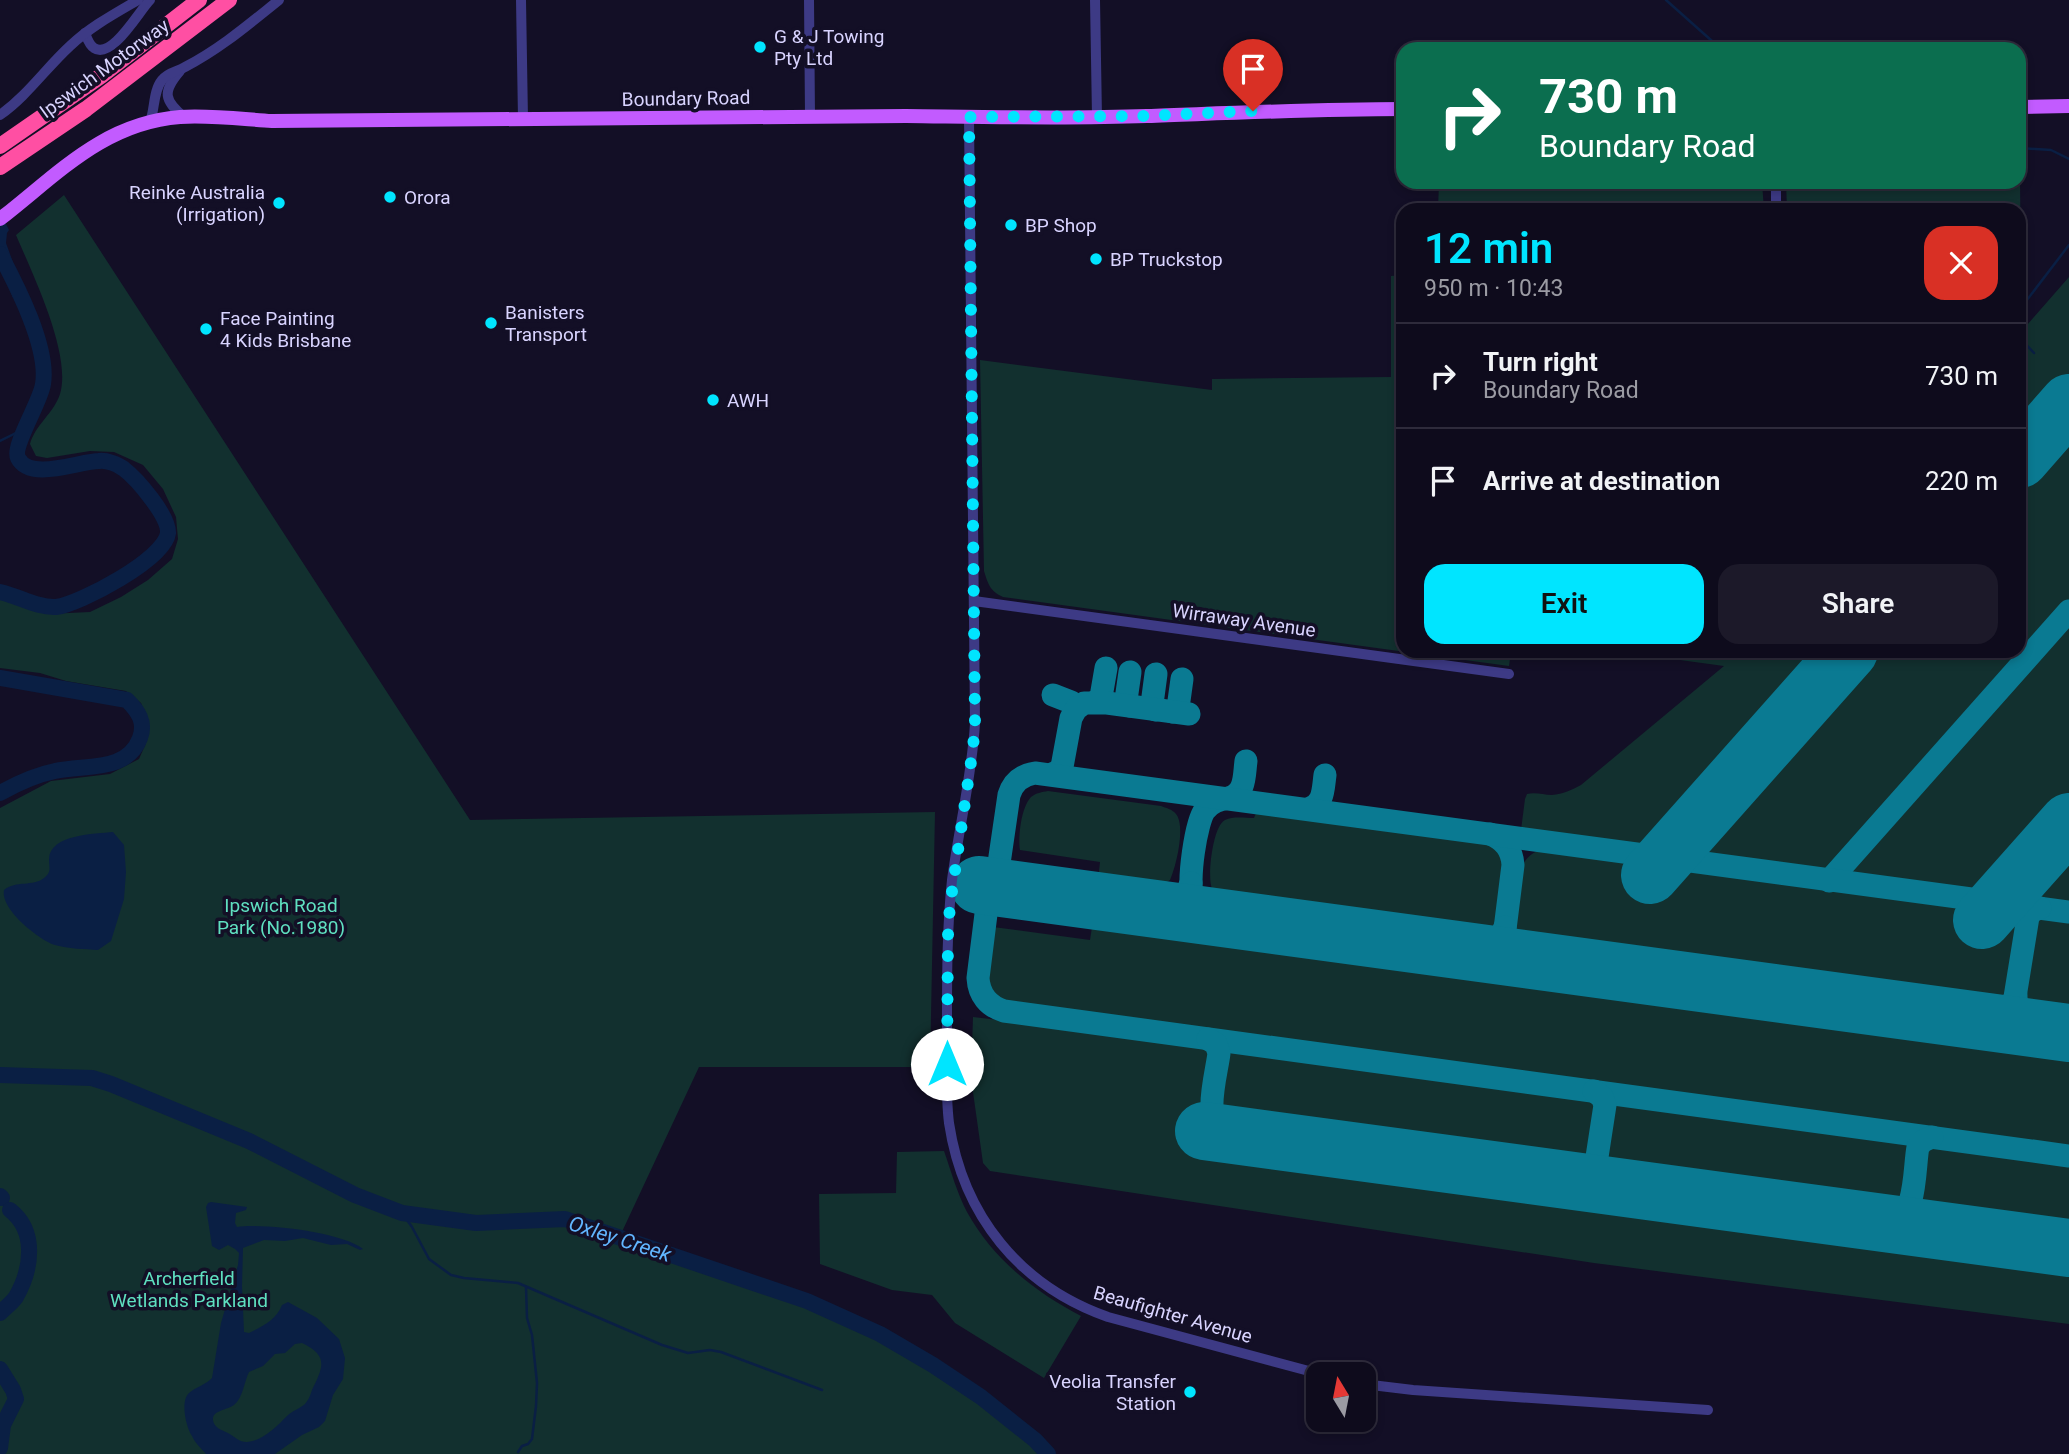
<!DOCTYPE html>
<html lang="en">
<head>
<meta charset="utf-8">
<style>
	:root { --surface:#0e0b1c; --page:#1c1929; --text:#f1f3f6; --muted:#9b9ba3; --line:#2e2b3b; --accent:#00e5ff }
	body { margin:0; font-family:Roboto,sans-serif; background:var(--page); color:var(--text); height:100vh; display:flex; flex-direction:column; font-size:26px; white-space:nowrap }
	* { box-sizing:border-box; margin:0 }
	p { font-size:23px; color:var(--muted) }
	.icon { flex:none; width:38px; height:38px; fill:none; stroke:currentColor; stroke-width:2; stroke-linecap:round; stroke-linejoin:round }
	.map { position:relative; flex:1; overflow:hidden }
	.side { position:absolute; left:1396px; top:203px; width:630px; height:455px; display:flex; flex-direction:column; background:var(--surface); border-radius:21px; box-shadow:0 4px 10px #0003,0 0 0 2px var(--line) }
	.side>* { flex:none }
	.banner { position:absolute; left:1396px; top:42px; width:630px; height:147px; border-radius:21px; box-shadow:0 4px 10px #0003,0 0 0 2px var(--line); background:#0b6e4f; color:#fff; overflow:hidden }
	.needle { width:46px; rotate:350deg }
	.controls { position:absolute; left:1306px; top:1362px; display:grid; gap:14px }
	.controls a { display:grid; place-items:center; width:70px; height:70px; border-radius:14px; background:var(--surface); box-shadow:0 4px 10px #0003,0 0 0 2px var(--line); font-size:35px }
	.pin { position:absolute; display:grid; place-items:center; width:60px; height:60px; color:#fff; margin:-72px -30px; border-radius:50% 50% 50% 0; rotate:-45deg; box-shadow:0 0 7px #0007 }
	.pin .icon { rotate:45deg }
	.me { position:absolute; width:77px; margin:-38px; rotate:0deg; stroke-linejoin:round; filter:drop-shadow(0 0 5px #0008) }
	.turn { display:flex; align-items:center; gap:24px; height:147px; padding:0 28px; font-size:32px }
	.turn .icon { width:91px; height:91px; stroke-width:2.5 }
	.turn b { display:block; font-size:49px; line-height:60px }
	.round { display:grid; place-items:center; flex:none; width:74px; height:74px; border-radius:21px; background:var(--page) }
	.summary { display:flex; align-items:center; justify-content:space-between; height:119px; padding:0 28px }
	h1 { font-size:42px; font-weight:600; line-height:52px; color:var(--accent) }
	.button { display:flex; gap:14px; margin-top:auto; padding:14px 28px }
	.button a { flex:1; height:80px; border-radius:21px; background:var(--accent); color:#111; font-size:28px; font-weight:600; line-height:80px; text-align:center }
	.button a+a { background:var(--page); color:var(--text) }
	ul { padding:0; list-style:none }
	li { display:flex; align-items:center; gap:21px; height:105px; padding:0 28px; border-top:2px solid var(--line) }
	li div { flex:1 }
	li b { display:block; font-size:26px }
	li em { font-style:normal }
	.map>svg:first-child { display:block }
	.green { fill:#12302f }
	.water { fill:#0a1f44; fill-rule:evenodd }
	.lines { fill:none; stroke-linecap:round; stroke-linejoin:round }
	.stream { stroke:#0a1f44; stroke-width:2.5 }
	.river { stroke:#0a1f44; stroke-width:16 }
	.taxiway { stroke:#0a7a92; stroke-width:23 }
	.runway { stroke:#0a7a92; stroke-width:58 }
	.minor { stroke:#3d3a85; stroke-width:10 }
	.major { stroke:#c25bff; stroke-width:14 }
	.highway { stroke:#ff4fa3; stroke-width:16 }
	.route { stroke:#00e5ff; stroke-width:12; stroke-dasharray:0 21.6 }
	.poi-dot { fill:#00e5ff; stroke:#130f26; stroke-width:2.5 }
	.labels { text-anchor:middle; stroke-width:7; stroke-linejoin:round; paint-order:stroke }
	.poi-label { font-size:19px; fill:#d9d4ff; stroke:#130f26; text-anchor:start }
	.street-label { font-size:19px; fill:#d9d4ff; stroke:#130f26 }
	.park-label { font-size:19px; fill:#5fe0c0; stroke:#130f26 }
	.water-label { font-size:21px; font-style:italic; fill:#62b6ff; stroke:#130f26 }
</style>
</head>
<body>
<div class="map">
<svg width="2069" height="1454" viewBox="0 0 2069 1454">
	<rect width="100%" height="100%" fill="#130f26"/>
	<g class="green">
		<path d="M2020 177 2021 279 2020 281V210H1787L1786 182H2020Z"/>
		<path d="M1439 182H1762L1764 210H1438Z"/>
		<path d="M64 195 470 820 935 812 930 1067H699L620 1236 807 1301 880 1334 981 1397 1035 1440 1048 1454H0V808L51 781 110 774 139 759 146 743 149 724 141 703 126 691 66 681 40 673 0 668V597L34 611 48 614 90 612 121 597 148 580 172 559 178 539 176 517 163 489 143 465 114 452 90 451 47 458 36 456 30 444C35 425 54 413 60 394 72 354 32 273 16 235Z"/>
		<path d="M1403 275V303L1398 311V322L1400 333 1404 337V651H1511L1509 666 1003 597C990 591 988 584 984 571L980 360 1212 390V379L1391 377V276Z"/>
		<path d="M2069 277V840L2044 819 1980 891H1974L1712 856 1708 850 1709 840 1743 801 1713 775 1653 842 1645 846 1521 830 1525 799 1527 794C1536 792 1543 795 1552 795 1563 794 1572 790 1581 785L1724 666 1614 651H2020V333Z"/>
		<path d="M1048 791 1161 806C1166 808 1172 809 1176 814 1186 826 1176 867 1170 880L1161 886 1159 889 1098 881 1100 862 1020 850C1018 836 1021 808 1031 797 1036 793 1042 792 1048 791Z"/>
		<path d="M1269 812 1484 840C1511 850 1505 870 1502 893 1500 905 1500 916 1497 927L1488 934 1222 898C1217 894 1212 892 1211 885 1208 872 1213 826 1225 820 1233 816 1245 818 1254 818L1256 813Z"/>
		<path d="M1547 849 1632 861 1665 890 1685 868 1966 906 1997 934 2015 913H2020L2021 923 2010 993 2004 1001 1998 1003 1516 937 1513 931V923C1516 897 1512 852 1547 849Z"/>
		<path d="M2069 853V904L2041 899 2038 890 2039 885Z"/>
		<path d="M2043 916 2069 920V1013L2031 1008 2023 1000C2020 984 2028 934 2036 920Z"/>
		<path d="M1093 921 2069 1054V1150L1006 1005C972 994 986 956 990 929L993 927 1090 940Z"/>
		<path d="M973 1017 1200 1044C1209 1047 1213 1051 1213 1060L1200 1151 1318 1167 1331 1160 2069 1261V1324L1594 1263 990 1171 983 1163 971 1078Z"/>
		<path d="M1238 1050 1595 1098 1599 1106 1592 1162 1589 1166 1580 1169 1334 1136 1322 1126 1227 1113C1223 1110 1221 1110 1220 1104 1217 1095 1224 1063 1228 1054Z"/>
		<path d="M1620 1102 1906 1141 1909 1144 1912 1151 1904 1204 1901 1209 1893 1212 1610 1174 1604 1168 1603 1162 1611 1109 1615 1103Z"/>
		<path d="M1934 1145 2069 1163V1236L1922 1215 1918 1210 1916 1204 1924 1151 1928 1146Z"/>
		<path d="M944 1151C951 1171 957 1193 967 1212 993 1259 1034 1291 1081 1316L1044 1378 955 1323 932 1295 892 1290 820 1264 819 1194 896 1193 897 1152Z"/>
	</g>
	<g class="water">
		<path d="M0 212 9 230 7 233 6 243 24 293 13 298 2 269 0 268Z"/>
		<path d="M113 832 124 845 126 872 124 899 111 941 98 950C85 949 68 949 55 945 41 941 0 910 4 890 16 880 33 887 44 878 52 872 49 868 49 859 50 834 95 834 113 832Z"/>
		<path d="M211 1202 247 1207 246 1210 236 1213 235 1223 237 1227C263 1223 342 1232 363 1249L360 1250 347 1244 331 1245 303 1238 285 1241 264 1240 243 1248 242 1286 244 1332 249 1333C263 1326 276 1320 282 1305L288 1302 317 1318 339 1339 345 1358 343 1379 333 1395 325 1421 319 1427 302 1435 275 1454H206C201 1448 195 1443 192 1436 186 1427 180 1401 189 1393 196 1387 205 1385 212 1378L221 1323 238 1265 239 1253 235 1249 228 1245 219 1250 212 1246 206 1207 208 1203ZM302 1343C329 1356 323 1367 312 1390 310 1396 309 1399 305 1404 299 1409 292 1411 287 1416 277 1426 263 1441 247 1442 239 1442 235 1437 228 1433 222 1430 214 1428 213 1420 212 1410 228 1410 234 1405 243 1398 244 1382 249 1372L263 1366 275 1354 285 1353 295 1344Z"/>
	</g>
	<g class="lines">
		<g class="stream">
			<path d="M1666 0 1721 49"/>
			<path d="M2020 148 2051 150 2069 159"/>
			<path d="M2020 309 2069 245"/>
			<path d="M2020 338 2034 353"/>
			<path d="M0 441 26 428"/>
			<path d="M402 1213 412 1227 429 1259 451 1275 464 1278 518 1283 662 1345 688 1353 710 1350 721 1352 822 1390"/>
			<path d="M518 1452 522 1446 528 1444 532 1439 536 1406 537 1383 532 1335 527 1318 526 1287"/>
		</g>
		<g class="river">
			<path d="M0 254C17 286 49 348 43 384 41 401 12 446 18 458 30 482 80 461 99 461 106 460 118 464 124 469 137 479 169 516 168 533 165 559 80 604 56 607 37 608 19 596 0 592"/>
			<path d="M0 678 127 700C138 711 146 722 140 738 127 773 85 764 55 771 35 775 18 783 0 793"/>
			<path d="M0 1075 92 1078 111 1084 249 1141 355 1195 402 1213 476 1223 565 1219 807 1301 880 1334 933 1365 981 1397 1035 1440 1048 1454"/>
			<path d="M0 1196 2 1198"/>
			<path d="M0 1313C5 1308 12 1303 16 1297 32 1269 37 1231 10 1210"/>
			<path d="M0 1369 13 1390 16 1399 3 1425 0 1448"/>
		</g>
		<g class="taxiway">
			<path d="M1130 672 1126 700 1130 706"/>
			<path d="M1053 695 1071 702 1075 706 1074 711"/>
			<path d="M1095 702 1101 697 1106 668"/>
			<path d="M1156 710 1152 704 1156 674"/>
			<path d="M1173 712 1178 708 1182 679"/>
			<path d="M1052 774 1057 772 1062 767 1071 718 1076 709 1084 703H1107L1189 714"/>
			<path d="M1229 798C1220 799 1211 802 1205 810 1196 821 1187 883 1193 897 1196 906 1203 911 1212 915L1294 928"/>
			<path d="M1229 798C1246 793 1244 775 1246 761"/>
			<path d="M1308 809C1324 805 1323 789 1325 775"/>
			<path d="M1490 834C1504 840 1512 849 1513 865L1505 929C1506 945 1515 954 1530 959L1608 971"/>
			<path d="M1829 881 2069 611"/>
			<path d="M1091 900C1106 902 1121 904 1136 906 1160 908 1181 913 1191 883"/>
			<path d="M987 905 992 896 1004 890 1078 898"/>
			<path d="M2069 912 1035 773C1022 775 1013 782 1009 795L997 877 988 898 978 978C979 995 988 1006 1004 1011L2069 1156"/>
			<path d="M1393 941C1412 944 1467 954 1482 950 1494 947 1501 938 1505 927"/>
			<path d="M2016 995C2015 1029 2043 1029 2069 1033"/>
			<path d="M1904 1011 1983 1021C1999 1020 2010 1012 2015 997L2028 917 2032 911 2040 908"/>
			<path d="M1208 1039 1216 1044 1219 1053C1217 1073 1201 1123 1225 1132 1237 1136 1252 1137 1264 1139"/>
			<path d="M1597 1164C1599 1191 1633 1189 1653 1192"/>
			<path d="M1536 1176C1556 1178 1581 1187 1595 1170L1605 1105 1602 1097 1594 1091"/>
			<path d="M1910 1207C1912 1233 1945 1231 1965 1234"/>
			<path d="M1849 1218C1862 1220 1880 1225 1893 1222 1917 1218 1914 1166 1918 1147L1923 1141 1932 1137"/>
		</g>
		<g class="runway">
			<path d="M2020 459 2069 403"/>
			<path d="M1650 875 1849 651"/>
			<path d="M979 885 2069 1033"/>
			<path d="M1982 920 2069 822"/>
			<path d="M1204 1131 2069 1248"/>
		</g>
		<g class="minor">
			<path d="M521 0 523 119"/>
			<path d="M809 0 810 116"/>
			<path d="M1095 0 1097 117"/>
			<path d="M85 33C87 38 89 45 94 48 112 60 139 11 150 0"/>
			<path d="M180 71C162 92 164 100 184 117"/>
			<path d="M0 115C27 96 46 68 70 46 90 27 114 14 138 0"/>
			<path d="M969 117 975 723C972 776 959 827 952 880 947 927 947 975 947 1023 947 1056 945 1090 949 1123 963 1216 1020 1286 1108 1317L1320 1374"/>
			<path d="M150 122C155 109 153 91 162 80 168 72 177 72 185 67 220 49 249 24 279 0"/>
			<path d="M1776 210V182"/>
			<path d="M974 601 1509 674"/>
			<path d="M1363 1384 1413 1390 1708 1410"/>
		</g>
		<g class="major">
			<path d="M2020 107 2069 106"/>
			<path d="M0 219C57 175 103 123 180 117 210 115 241 119 272 121L906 116C986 117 1066 119 1147 116 1232 113 1318 109 1404 109"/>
		</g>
		<g class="highway">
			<path d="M0 146 101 76 199 0"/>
			<path d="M0 167 86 109 229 0"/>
		</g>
	</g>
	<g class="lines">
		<path class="route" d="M947 1064 948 935 950 905 973 748 975 723 969 117 1145 116 1253 111"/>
	</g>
	<g class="poi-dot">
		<circle cx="760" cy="47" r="7"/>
		<circle cx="390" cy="197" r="7"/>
		<circle cx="279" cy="203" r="7"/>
		<circle cx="1011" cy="225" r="7"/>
		<circle cx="1096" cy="259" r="7"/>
		<circle cx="491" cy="323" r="7"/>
		<circle cx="206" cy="329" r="7"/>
		<circle cx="713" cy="400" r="7"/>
		<circle cx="1190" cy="1392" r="7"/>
	</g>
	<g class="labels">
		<g class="poi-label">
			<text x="774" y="43">G &amp; J Towing<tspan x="774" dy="22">Pty Ltd</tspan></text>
			<text x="265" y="199" text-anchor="end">Reinke Australia<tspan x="265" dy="22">(Irrigation)</tspan></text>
			<text x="404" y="204">Orora</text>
			<text x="1025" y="232">BP Shop</text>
			<text x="1110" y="266">BP Truckstop</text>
			<text x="505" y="319">Banisters<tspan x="505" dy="22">Transport</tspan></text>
			<text x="220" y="325">Face Painting<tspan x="220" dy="22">4 Kids Brisbane</tspan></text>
			<text x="727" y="407">AWH</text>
			<text x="1176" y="1388" text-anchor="end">Veolia Transfer<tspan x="1176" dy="22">Station</tspan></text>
		</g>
		<g class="street-label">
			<text transform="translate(104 68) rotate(-36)" y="7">Ipswich Motorway</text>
			<text transform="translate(686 98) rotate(-1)" y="7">Boundary Road</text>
			<text transform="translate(1244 620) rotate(8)" y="7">Wirraway Avenue</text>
			<text transform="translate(1173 1314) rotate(16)" y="7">Beaufighter Avenue</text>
		</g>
		<g class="park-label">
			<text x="281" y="912">Ipswich Road<tspan x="281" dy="22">Park (No.1980)</tspan></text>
			<text x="189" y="1285">Archerfield<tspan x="189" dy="22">Wetlands Parkland</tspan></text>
		</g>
		<g class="water-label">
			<text transform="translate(620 1239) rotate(18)" y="7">Oxley Creek</text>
		</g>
	</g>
</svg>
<div class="controls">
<a><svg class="needle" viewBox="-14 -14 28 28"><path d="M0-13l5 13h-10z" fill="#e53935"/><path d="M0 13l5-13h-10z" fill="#9b9ba3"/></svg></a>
</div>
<div class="pin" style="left:1253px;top:111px;background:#d93025"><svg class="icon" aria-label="arrive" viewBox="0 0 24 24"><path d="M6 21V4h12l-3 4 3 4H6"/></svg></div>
<svg class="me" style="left:947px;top:1064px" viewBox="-20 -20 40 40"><circle r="19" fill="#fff"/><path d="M0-13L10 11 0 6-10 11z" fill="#00e5ff"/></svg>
<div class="banner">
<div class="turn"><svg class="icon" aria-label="right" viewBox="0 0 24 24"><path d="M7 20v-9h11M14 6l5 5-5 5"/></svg><div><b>730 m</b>Boundary Road</div></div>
</div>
<section class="side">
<div class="summary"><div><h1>12 min</h1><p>950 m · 10:43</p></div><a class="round" style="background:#d93025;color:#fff"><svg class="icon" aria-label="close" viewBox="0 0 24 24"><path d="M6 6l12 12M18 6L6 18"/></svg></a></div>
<ul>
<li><svg class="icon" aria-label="right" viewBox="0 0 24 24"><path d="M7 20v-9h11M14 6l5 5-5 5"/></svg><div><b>Turn right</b><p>Boundary Road</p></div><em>730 m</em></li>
<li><svg class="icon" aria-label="arrive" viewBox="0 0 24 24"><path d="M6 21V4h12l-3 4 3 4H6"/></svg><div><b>Arrive at destination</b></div><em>220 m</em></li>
</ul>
<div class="button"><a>Exit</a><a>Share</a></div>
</section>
</div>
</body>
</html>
